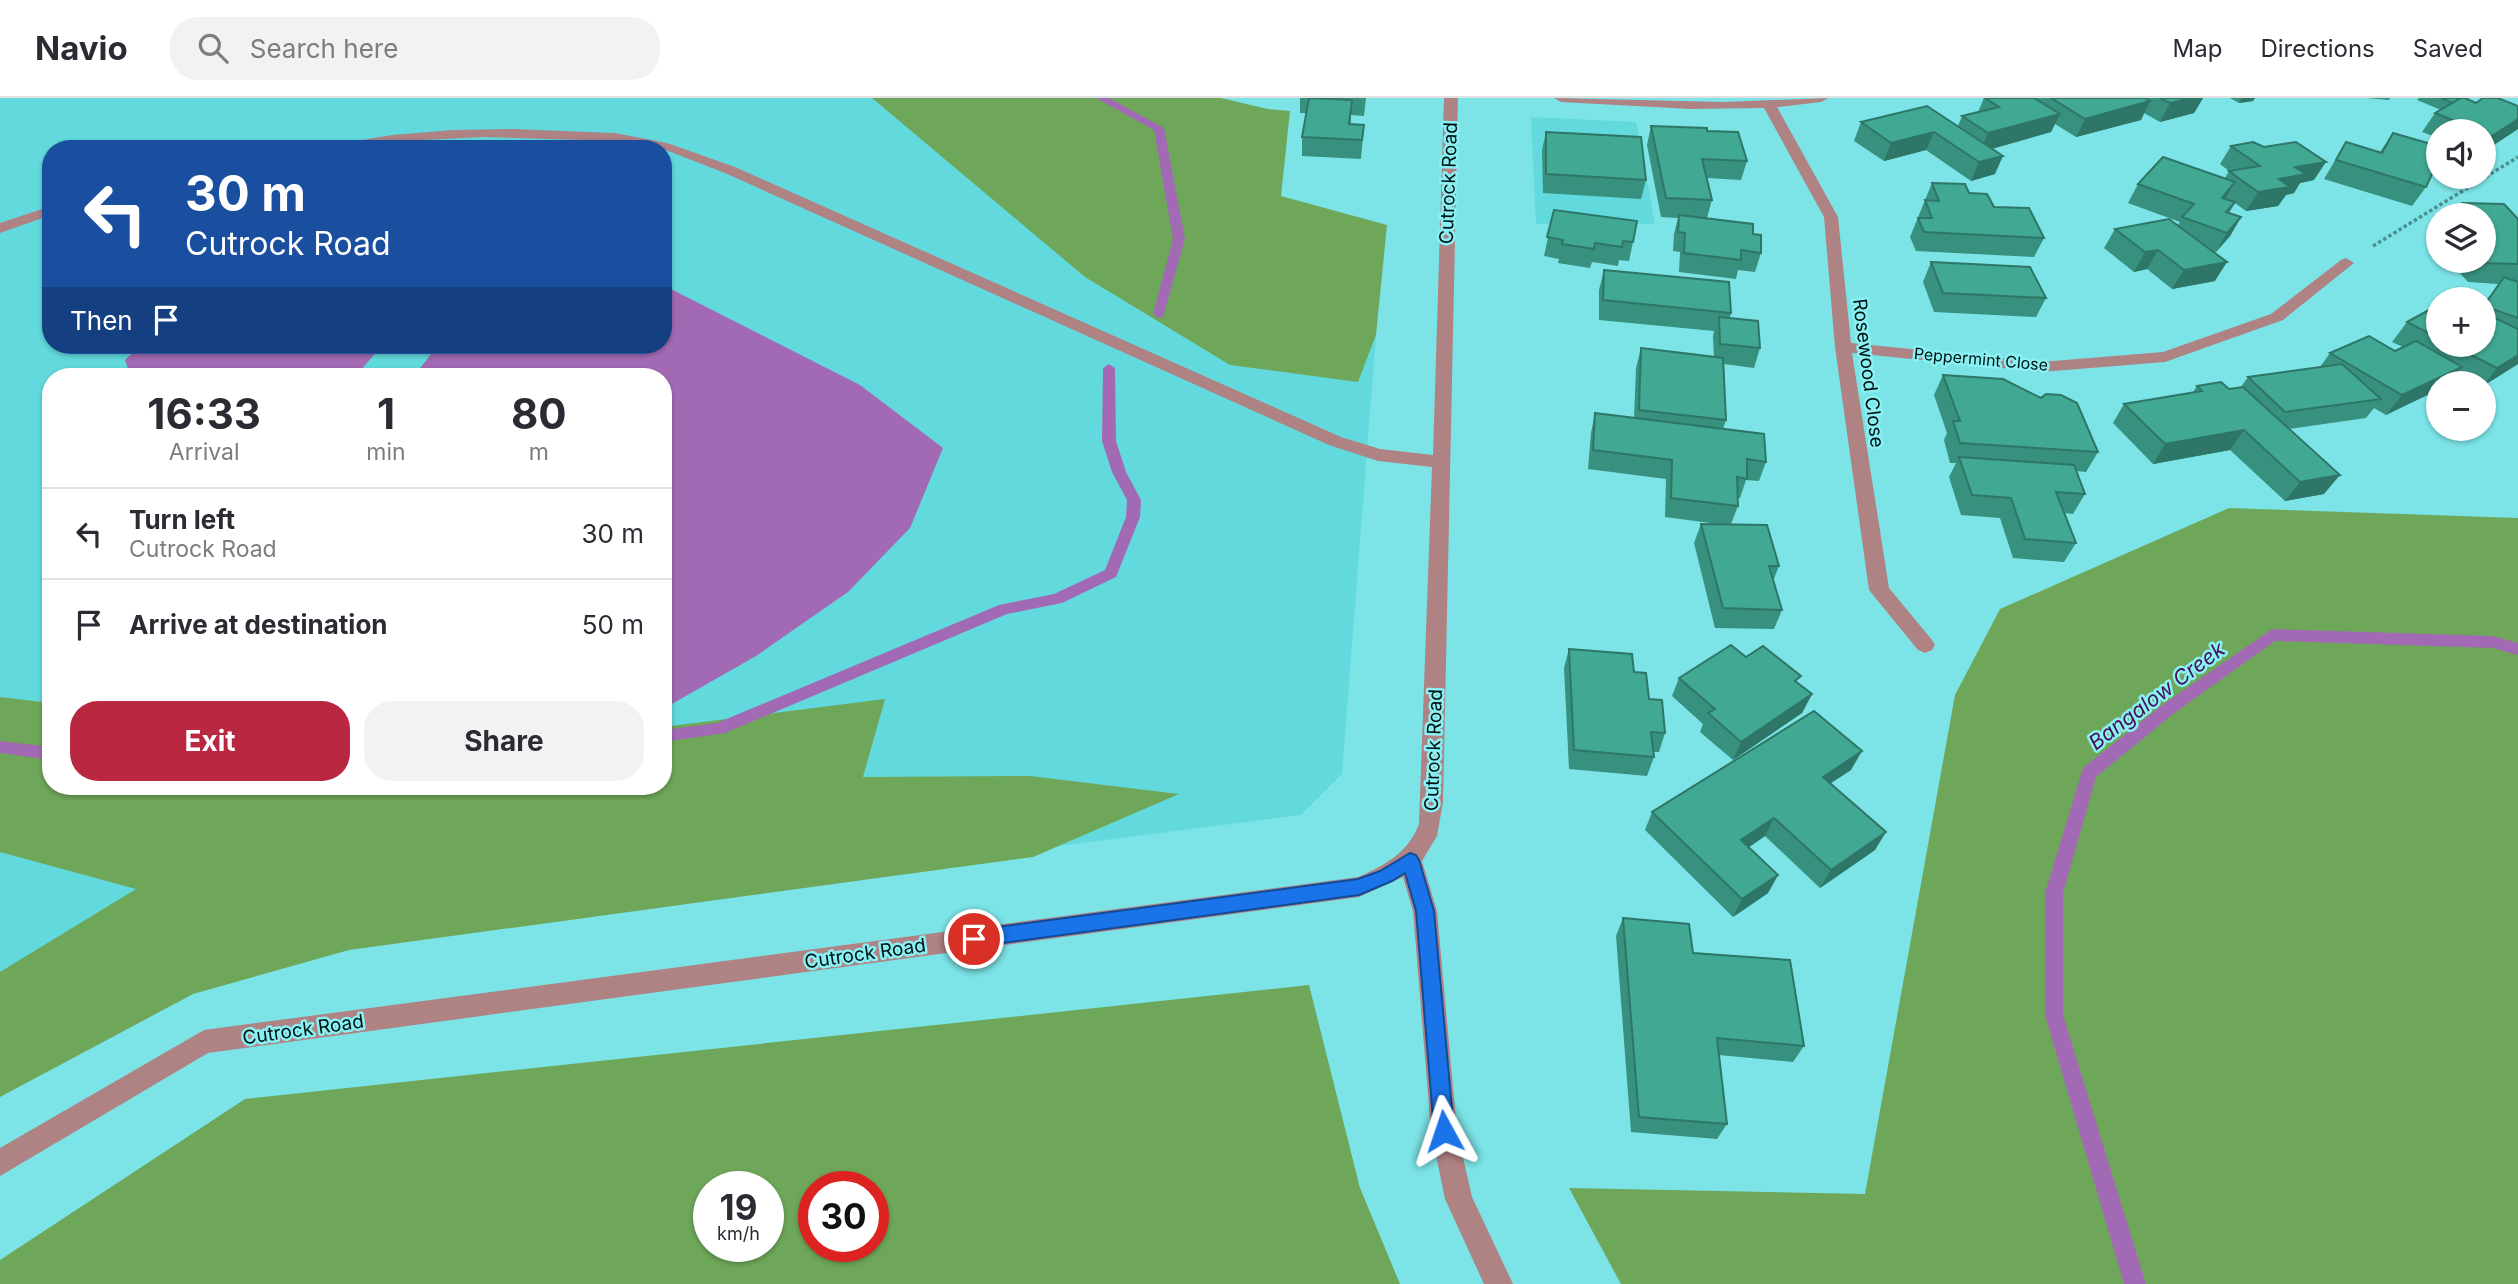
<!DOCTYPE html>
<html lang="en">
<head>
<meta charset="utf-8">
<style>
	:root { --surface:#fff; --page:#f2f2f3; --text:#2b2b33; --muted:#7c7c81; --line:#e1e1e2; --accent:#b92740 }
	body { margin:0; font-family:Inter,sans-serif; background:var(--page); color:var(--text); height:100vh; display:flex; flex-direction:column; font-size:26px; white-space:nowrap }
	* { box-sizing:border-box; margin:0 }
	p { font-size:23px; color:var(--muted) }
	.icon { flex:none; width:38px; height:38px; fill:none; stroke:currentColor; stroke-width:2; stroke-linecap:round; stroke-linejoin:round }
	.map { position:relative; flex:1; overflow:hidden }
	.panel { position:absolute; left:42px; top:270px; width:630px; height:427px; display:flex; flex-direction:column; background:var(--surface); border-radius:28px; box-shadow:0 2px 5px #0004 }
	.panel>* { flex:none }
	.top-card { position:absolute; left:42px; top:42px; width:630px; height:214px; border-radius:28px; box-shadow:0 2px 5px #0004; background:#1a4fa0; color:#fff; overflow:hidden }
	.buttons { position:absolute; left:2426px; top:21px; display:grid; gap:14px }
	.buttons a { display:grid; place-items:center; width:70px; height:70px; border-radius:50%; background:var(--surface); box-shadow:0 2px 5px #0004; font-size:35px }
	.speed { position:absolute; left:693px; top:1073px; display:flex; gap:14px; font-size:35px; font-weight:700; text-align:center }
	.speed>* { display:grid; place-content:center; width:91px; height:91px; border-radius:50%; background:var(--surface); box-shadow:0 2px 5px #0004; line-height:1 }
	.speed small { font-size:18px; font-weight:400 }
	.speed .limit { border:10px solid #d22; background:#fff; color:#111 }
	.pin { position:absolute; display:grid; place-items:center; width:60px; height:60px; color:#fff; margin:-30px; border:4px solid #fff; border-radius:50%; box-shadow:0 2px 7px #0007 }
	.me { position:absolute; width:77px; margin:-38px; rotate:355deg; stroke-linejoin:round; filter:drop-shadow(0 0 5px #0008) }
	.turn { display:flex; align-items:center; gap:24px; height:147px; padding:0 28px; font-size:32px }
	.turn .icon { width:91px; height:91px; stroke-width:2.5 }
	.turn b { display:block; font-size:49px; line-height:60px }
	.then { display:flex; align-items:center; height:66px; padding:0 28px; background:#0003; gap:14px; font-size:26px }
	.eta { display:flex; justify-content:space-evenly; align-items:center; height:119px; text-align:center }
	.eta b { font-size:42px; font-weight:700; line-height:49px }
	.action { display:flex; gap:14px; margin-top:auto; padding:14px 28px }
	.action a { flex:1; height:80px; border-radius:28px; background:var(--accent); color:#fff; font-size:28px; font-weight:700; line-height:80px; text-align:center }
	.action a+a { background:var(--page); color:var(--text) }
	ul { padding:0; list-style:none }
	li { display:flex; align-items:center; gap:21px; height:91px; padding:0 28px; border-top:2px solid var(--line) }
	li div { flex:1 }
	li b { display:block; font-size:26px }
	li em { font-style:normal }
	header { display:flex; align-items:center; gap:42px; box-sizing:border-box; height:98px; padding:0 35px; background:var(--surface); border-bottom:2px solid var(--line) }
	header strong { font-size:33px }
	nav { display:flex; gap:38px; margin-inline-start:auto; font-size:24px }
	.search { width:490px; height:63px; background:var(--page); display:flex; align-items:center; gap:18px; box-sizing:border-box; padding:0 24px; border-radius:28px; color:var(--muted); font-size:26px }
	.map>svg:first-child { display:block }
	.built { fill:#62dadd; fill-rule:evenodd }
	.forest { fill:#6ea759; fill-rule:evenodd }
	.water { fill:#a26ab4 }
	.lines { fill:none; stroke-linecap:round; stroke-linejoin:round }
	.stream { fill:#a26ab4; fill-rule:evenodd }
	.path { stroke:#4a9091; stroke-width:3.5; stroke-dasharray:3.5 2.5; stroke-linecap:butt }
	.minor { fill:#af8283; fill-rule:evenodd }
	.wall { fill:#38907e }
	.shaded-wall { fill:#2e7667 }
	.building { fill:#41a893; stroke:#2e7667; stroke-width:2 }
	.route { fill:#1a73e8; stroke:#114b97; stroke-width:2 }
	.labels { text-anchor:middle; stroke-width:5; stroke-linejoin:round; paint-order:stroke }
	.far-street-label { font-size:16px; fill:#001212; stroke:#89f1f4 }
	.street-label { font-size:19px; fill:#001212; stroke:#89f1f4 }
	.water-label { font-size:21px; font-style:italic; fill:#461055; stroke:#89f1f4 }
</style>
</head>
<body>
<header>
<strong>Navio</strong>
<div class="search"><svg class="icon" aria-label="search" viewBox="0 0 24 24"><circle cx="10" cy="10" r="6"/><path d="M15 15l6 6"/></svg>Search here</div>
<nav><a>Map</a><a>Directions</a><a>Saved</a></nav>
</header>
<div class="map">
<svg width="2518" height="1186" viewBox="0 0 2518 1186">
	<rect width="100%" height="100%" fill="#7ce4e7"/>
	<g class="built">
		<path d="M0 0H1046L1376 237 1342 676 1301 717 205 856 0 970ZM51 51H663V247H51ZM51 278H663V688H51Z"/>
		<path d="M1531 19 1636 24 1655 126H1536Z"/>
	</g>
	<g class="forest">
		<path d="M872 0H1221L1268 11 1290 13 1281 98 1387 127 1376 237 1358 284 1230 267 1085 179Z"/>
		<path d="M2229 410 2518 420V1186H1621L1569 1090 1865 1096 1955 597 2000 511Z"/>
		<path d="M0 599 51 605V688H663V629L885 601 863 679 1030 678 1179 696 1033 759 349 852 193 896 0 999V874L136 791 0 754Z"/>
		<path d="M1309 887 1360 1090 1400 1186H0V1162L245 1001ZM709 1088H768V1148H709ZM814 1088H873V1148H814Z"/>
	</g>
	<g class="water">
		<path d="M663 187 860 287 943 350 910 430 848 494 756 558 663 611V278H414L438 247H663Z"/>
		<path d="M141 247H382L356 278H240L128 271 125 262Z"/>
	</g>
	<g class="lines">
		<g class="stream">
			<path d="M1096 0H1109L1164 30 1185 141 1163 219 1159 220 1153 216 1173 141 1154 32Z"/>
			<path d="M1109 266 1115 270 1116 343 1126 374 1141 402 1140 419 1116 479 1062 505 1007 516 725 635 663 644V632L717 625 999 507 1054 496 1105 472 1126 419 1127 402 1112 374 1102 343 1103 270Z"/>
			<path d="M2272 531 2493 538 2518 545V557L2493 550 2275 543 2173 616 2096 679 2063 795V917L2146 1186H2124L2045 917V795L2083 670 2161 608Z"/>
			<path d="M0 643 51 649V662L0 655Z"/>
		</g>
		<path class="path" d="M2373 148 2518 59"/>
		<g class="minor">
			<path d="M1444 0H1458L1443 704 1437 738 1422 763 1437 813 1457 1033 1472 1099 1513 1186H1484L1445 1101 1431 1033 1413 813 1403 779 1359 799 208 955 0 1078V1050L204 932 1358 779C1384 768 1409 754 1419 726L1432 369 1378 363 1329 347 725 75 663 51 615 43 483 39 422 42 356 51H324L326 48 392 37 453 32 513 31 615 35 667 45 735 69 1341 339 1380 351 1433 357Z"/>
			<path d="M1554 0 1724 4 1828 0 1821 4 1777 9 1838 119 1851 245 2041 264 2163 254 2271 216 2341 162 2346 160 2354 165 2283 222 2165 264 2041 274 1852 255 1889 490 1932 542 1935 547 1932 552 1925 555 1918 552 1869 492 1835 249 1824 119 1764 10 1691 11 1561 4Z"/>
			<path d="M51 108V117L0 135V125Z"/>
		</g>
	</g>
	<g class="wall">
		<path d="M1300 0H1366L1364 18 1351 17V27H1364L1361 61 1302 58V39L1306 15H1300Z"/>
		<path d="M1984 0H2203L2194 15 2160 24 2144 15 2141 22 2076 39 2055 26 2051 34 1992 51 1995 76 1971 83 1926 52 1884 63 1854 43 1861 24 1958 28 1962 18 1978 14Z"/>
		<path d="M2230 0H2255L2253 3 2239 5Z"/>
		<path d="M2366 0H2390L2389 2Z"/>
		<path d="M2419 0H2469L2468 1 2476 5 2518 8V31L2483 54V33H2438V40L2422 34 2435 15 2441 12 2417 2Z"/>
		<path d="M1651 28 1707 33 1747 63 1741 82 1707 80 1712 102 1707 120 1753 136 1761 155 1755 174 1738 172 1736 181 1679 174 1680 154 1673 153 1674 136 1678 120 1661 119 1647 47Z"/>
		<path d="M1546 34 1646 82 1641 101 1543 95 1542 52Z"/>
		<path d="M2393 35 2426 89 2412 108 2324 81 2346 44 2380 54Z"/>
		<path d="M2231 48 2314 82 2300 85 2294 95 2286 97 2278 108 2246 113 2235 105 2229 115 2241 119 2230 138 2216 154 2212 153 2215 183 2172 191 2147 171 2134 174 2104 150 2115 131 2178 127 2180 124 2128 105 2138 86 2225 80 2229 73 2220 66Z"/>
		<path d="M1932 85 1969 95 1994 109 2044 140 2034 159 1916 153 1910 139Z"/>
		<path d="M2463 105 2518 121V266L2483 288V285H2472L2455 276 2448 285H2438L2386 317 2374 310 2366 320 2289 331 2324 396 2285 403 2230 352 2153 366 2113 325 2124 306 2193 294 2197 288 2229 291 2241 289 2248 279 2320 269 2330 255 2395 253 2403 249 2392 244 2407 224 2438 207V247H2483V206L2499 186 2468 184 2449 163H2483V117H2454Z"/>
		<path d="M1554 112 1633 144 1629 163 1619 162 1618 168 1592 164 1590 170 1558 165 1559 161 1544 158Z"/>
		<path d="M1931 164 2046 200 2036 219 1934 214 1923 184Z"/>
		<path d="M1604 172 1731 215 1730 220 1760 250 1754 270 1724 266 1726 322 1723 331 1766 364 1759 383 1746 382 1740 400H1737L1738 408 1731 426 1779 468 1773 483 1782 512 1774 531 1715 530 1694 445 1701 426H1718L1665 419 1666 381 1588 371 1591 335 1595 315 1634 320 1636 270 1641 250 1714 259 1713 239 1714 233 1599 222V192Z"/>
		<path d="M1943 277 2098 354 2086 374 2076 373 2085 396 2073 416 2064 415 2076 445 2064 464 2013 460 2000 420 1961 417 1949 379 1956 365H1950L1944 342 1947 335 1934 297Z"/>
		<path d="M1569 551 1634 574 1649 601 1665 635 1659 654H1653L1654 659 1647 678 1569 671 1564 570Z"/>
		<path d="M1746 559 1798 585 1812 596 1802 615 1733 662 1700 634 1703 626 1672 598 1679 580Z"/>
		<path d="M1851 672 1830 685 1875 752 1820 790 1765 738 1749 749 1778 777 1768 795 1733 819 1645 732 1652 714Z"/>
		<path d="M1623 820 1693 855 1804 948 1793 964 1719 957 1727 1026 1717 1041 1631 1034 1616 838Z"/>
	</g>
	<g class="shaded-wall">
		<path d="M2192 0H2203L2194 15 2160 24 2170 5Z"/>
		<path d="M2242 0H2255L2253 3 2239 5Z"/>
		<path d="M2150 3 2141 22 2076 39 2085 21Z"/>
		<path d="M2060 16 2051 34 1980 54 1988 35Z"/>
		<path d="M2518 21V31L2483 54V50L2492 38Z"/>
		<path d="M1934 34 1926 52 1884 63 1891 45Z"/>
		<path d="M2003 58 1995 76 1971 83 1979 64Z"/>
		<path d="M2326 64 2314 82 2300 85 2294 95 2286 97 2278 108 2246 113 2258 94 2295 69Z"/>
		<path d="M2235 84 2224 103 2222 100Z"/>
		<path d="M2241 119 2230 138 2216 154 2227 135Z"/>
		<path d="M2158 152 2147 171 2134 174 2145 154Z"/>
		<path d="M2227 164 2215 183 2172 191 2184 172Z"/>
		<path d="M2518 257V266L2483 288 2497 270Z"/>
		<path d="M2462 269 2448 285H2438V292L2386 317 2402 297Z"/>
		<path d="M2244 332 2230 352 2153 366 2165 346Z"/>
		<path d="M2340 377 2324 396 2285 403 2300 384Z"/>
		<path d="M1812 596 1802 615 1733 662 1741 644Z"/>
		<path d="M1862 653 1851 672 1813 697 1823 679Z"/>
		<path d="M1774 720 1765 738 1733 760 1741 742Z"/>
		<path d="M1886 734 1875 752 1820 790 1831 772Z"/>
		<path d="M1778 777 1768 795 1733 819 1742 801Z"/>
	</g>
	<g class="building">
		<path d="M1309 0 1352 2 1349 26 1364 27 1362 42 1302 39Z"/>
		<path d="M1985 0H2034L2060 16 1988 35 1962 18 1999 9Z"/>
		<path d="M2051 0H2145L2150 3 2085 21Z"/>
		<path d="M2160 0H2192L2170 5Z"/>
		<path d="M2441 0H2461L2453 5Z"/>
		<path d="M2461 0H2465L2476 5 2483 0H2498L2518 8V21L2492 38 2483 34V33H2480L2435 15Z"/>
		<path d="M1927 8 2003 58 1979 64 1934 34 1891 45 1861 24Z"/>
		<path d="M1651 28 1707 30V33L1738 34 1747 63 1702 61 1712 102 1666 100Z"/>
		<path d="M1546 34 1641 39 1646 82 1546 76Z"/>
		<path d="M2393 35 2438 48V63L2426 89 2336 62 2346 44 2382 55Z"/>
		<path d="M2253 44 2264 49 2296 44 2326 64 2295 69 2306 76 2279 81 2290 89 2258 94 2229 73 2260 68 2231 48Z"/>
		<path d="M2163 59 2235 84 2222 100 2235 104 2226 114 2241 119 2227 135 2182 119 2194 106 2138 86Z"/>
		<path d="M1932 85 1965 86 1969 95 1987 96 1994 109 2029 110 2044 140 1924 134 1918 120H1932L1925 102 1939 103Z"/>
		<path d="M2463 105 2504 106 2518 121V166L2483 165 2480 163H2483V117H2458H2474Z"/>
		<path d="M1554 112 1637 123 1633 144 1623 143 1622 149 1595 145 1594 151 1562 146 1563 142 1547 139Z"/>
		<path d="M1679 117 1753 126V136L1761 137V155L1741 152V162L1684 155 1685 135 1678 134Z"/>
		<path d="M2169 121 2227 164 2184 172 2158 152 2145 154 2115 131Z"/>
		<path d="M1931 164 2030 169 2046 200 1943 195Z"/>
		<path d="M1604 172 1729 184 1731 215 1603 202Z"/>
		<path d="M2504 179 2518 184V220L2484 208Z"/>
		<path d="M2438 207V240L2407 224Z"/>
		<path d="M2489 217 2518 231V257L2497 270 2451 247H2483V220Z"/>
		<path d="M1719 219 1758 223 1760 250 1720 246Z"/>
		<path d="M2369 238 2395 253 2416 243 2462 269 2402 297 2330 255Z"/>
		<path d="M1641 250 1723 260 1726 322 1639 312Z"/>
		<path d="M2342 266 2381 301 2285 314 2248 279Z"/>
		<path d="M1943 277 2003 281 2041 300 2046 296 2061 297 2077 305 2098 354 1960 345 1953 323H1960Z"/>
		<path d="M2221 284 2229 291 2243 289 2340 377 2300 384 2244 332 2165 346 2124 306 2202 293 2197 288Z"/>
		<path d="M1595 315 1764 336 1766 364 1747 361V381L1737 379 1738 408 1671 400 1672 362 1593 352Z"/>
		<path d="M1959 359 2074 367 2085 396 2056 394 2076 445 2025 441 2011 400 1972 397Z"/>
		<path d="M1701 426 1767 427 1779 468H1769L1782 512 1723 510Z"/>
		<path d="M1731 547 1746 559 1763 548 1801 578 1795 583 1812 596 1741 644 1708 615 1715 611 1679 580Z"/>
		<path d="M1569 551 1632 556 1634 574 1646 575 1649 601 1662 602 1665 635 1651 634 1654 659 1574 652Z"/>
		<path d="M1814 613 1862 653 1823 679 1886 734 1831 772 1774 720 1741 742 1778 777 1742 801 1652 714Z"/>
		<path d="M1623 820 1689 826 1693 855 1790 862 1804 948 1717 940 1727 1026 1639 1019Z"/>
	</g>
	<path class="route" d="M1410 755 1416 757 1419 762 1434 813 1454 1033 1451 1040 1444 1043 1437 1040 1434 1033 1416 813 1405 775 1392 783 1359 797 974 849 967 846 965 841 967 835 974 832 1358 781 1380 773Z"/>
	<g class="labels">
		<g class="far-street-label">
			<text transform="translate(1981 261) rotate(5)" y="6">Peppermint Close</text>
		</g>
		<g class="street-label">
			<text transform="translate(1448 85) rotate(-88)" y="7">Cutrock Road</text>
			<text transform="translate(1869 275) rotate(83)" y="7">Rosewood Close</text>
			<text transform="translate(1433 652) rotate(-88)" y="7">Cutrock Road</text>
			<text transform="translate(865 855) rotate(-8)" y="7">Cutrock Road</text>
			<text transform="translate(303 931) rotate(-8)" y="7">Cutrock Road</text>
		</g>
		<g class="water-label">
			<text transform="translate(2157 598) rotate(-37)" y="7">Bangalow Creek</text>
		</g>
	</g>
</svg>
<div class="buttons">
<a><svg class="icon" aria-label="sound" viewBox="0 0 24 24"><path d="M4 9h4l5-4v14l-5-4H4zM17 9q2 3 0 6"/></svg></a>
<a><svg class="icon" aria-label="layers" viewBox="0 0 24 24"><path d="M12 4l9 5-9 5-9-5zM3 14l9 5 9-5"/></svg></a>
<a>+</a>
<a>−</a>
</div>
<div class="speed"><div>19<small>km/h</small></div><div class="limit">30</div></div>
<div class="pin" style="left:974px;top:841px;background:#d93025"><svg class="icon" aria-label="arrive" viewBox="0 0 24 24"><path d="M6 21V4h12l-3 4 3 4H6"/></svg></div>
<svg class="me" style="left:1444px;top:1033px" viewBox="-20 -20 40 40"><path d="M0-17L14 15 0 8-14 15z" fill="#1a73e8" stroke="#fff" stroke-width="4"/></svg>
<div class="top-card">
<div class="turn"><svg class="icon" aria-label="left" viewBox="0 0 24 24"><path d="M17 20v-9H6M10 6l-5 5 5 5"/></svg><div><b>30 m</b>Cutrock Road</div></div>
<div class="then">Then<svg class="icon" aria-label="arrive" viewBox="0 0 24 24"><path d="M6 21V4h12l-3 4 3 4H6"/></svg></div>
</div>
<section class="panel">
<div class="eta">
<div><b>16:33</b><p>Arrival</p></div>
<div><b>1</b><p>min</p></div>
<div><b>80</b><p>m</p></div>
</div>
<ul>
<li><svg class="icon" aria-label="left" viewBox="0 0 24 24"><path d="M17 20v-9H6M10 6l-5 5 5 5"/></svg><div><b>Turn left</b><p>Cutrock Road</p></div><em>30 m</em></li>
<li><svg class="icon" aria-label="arrive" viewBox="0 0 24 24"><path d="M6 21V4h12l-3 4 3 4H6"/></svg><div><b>Arrive at destination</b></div><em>50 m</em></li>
</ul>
<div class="action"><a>Exit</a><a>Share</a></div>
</section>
</div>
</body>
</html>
